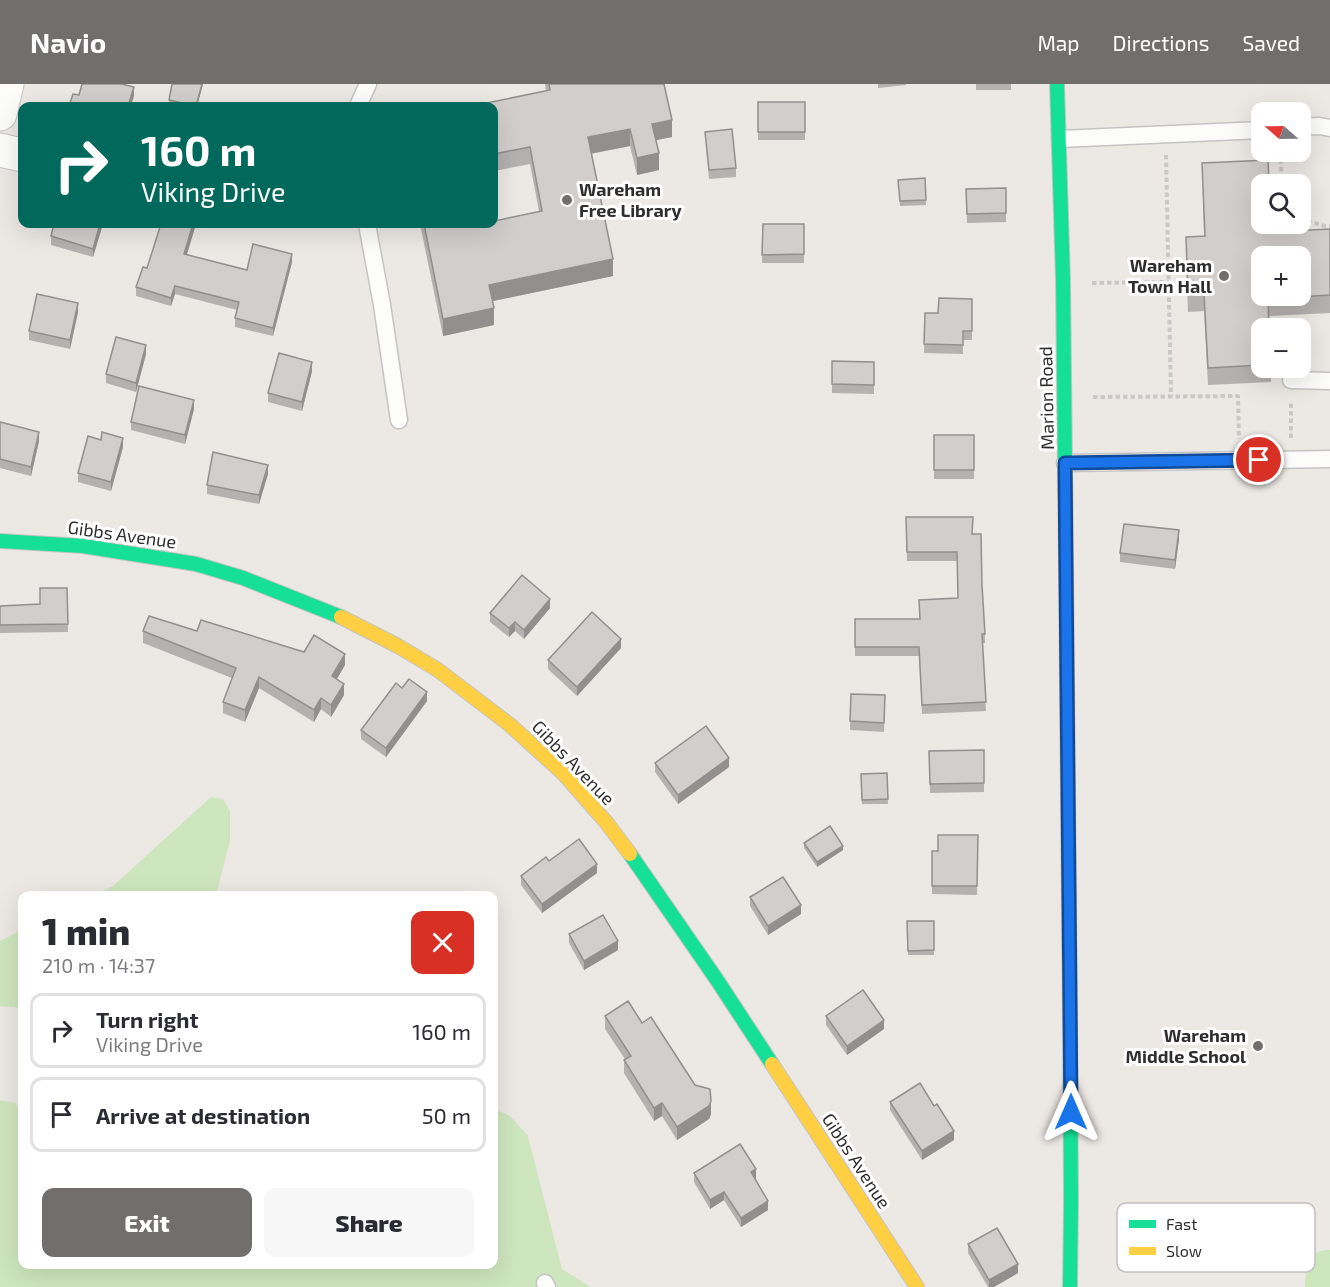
<!DOCTYPE html>
<html lang="en">
<head>
<meta charset="utf-8">
<style>
	:root { --surface:#fff; --page:#f7f7f7; --text:#2b2b33; --muted:#7c7c81; --line:#e1e1e2; --accent:#706f6e }
	body { margin:0; font-family:"Exo 2",sans-serif; background:var(--page); color:var(--text); height:100vh; display:flex; flex-direction:column; font-size:22px; white-space:nowrap }
	* { box-sizing:border-box; margin:0 }
	p { font-size:20px; color:var(--muted) }
	.icon { flex:none; width:33px; height:33px; fill:none; stroke:currentColor; stroke-width:2; stroke-linecap:round; stroke-linejoin:round }
	.map { position:relative; flex:1; overflow:hidden }
	.drawer { position:absolute; left:18px; top:807px; width:480px; height:378px; display:flex; flex-direction:column; background:var(--surface); border-radius:12px; box-shadow:0 6px 24px #0002 }
	.drawer>* { flex:none }
	.banner { position:absolute; left:18px; top:18px; width:480px; height:126px; border-radius:12px; box-shadow:0 6px 24px #0002; background:#00695c; color:#fff; overflow:hidden }
	.needle { width:39px; rotate:290deg }
	.controls { position:absolute; left:1251px; top:18px; display:grid; gap:12px }
	.controls a { display:grid; place-items:center; width:60px; height:60px; border-radius:12px; background:var(--surface); box-shadow:0 6px 24px #0002; font-size:30px }
	.pin { position:absolute; display:grid; place-items:center; width:51px; height:51px; color:#fff; margin:-26px; border:3px solid #fff; border-radius:50%; box-shadow:0 2px 6px #0007 }
	.me { position:absolute; width:66px; margin:-33px; rotate:0deg; stroke-linejoin:round; filter:drop-shadow(0 0 4px #0008) }
	.turn { display:flex; align-items:center; gap:21px; height:126px; padding:0 24px; font-size:27px }
	.turn .icon { width:78px; height:78px; stroke-width:2.5 }
	.turn b { display:block; font-size:42px; line-height:51px }
	.round { display:grid; place-items:center; flex:none; width:63px; height:63px; border-radius:12px; background:var(--page) }
	.head { display:flex; align-items:center; justify-content:space-between; height:102px; padding:0 24px }
	h1 { font-size:36px; font-weight:800; line-height:45px }
	.primary-button { display:flex; gap:12px; margin-top:auto; padding:12px 24px }
	.primary-button a { flex:1; height:69px; border-radius:12px; background:var(--accent); color:#fff; font-size:24px; font-weight:800; line-height:69px; text-align:center }
	.primary-button a+a { background:var(--page); color:var(--text) }
	ul { padding:0; list-style:none }
	li { display:flex; align-items:center; gap:18px; height:75px; margin:0 12px 9px; padding:0 12px; border:3px solid var(--line); border-radius:12px }
	li div { flex:1 }
	li b { display:block; font-size:22px }
	li em { font-style:normal }
	header { display:flex; align-items:center; gap:36px; box-sizing:border-box; height:84px; padding:0 30px; background:var(--accent); color:#fff }
	header strong { font-size:28px }
	nav { display:flex; gap:33px; margin-inline-start:auto; font-size:21px }
	.map>svg:first-child { display:block }
	.green { fill:#cee6be }
	.lines { fill:none; stroke-linecap:round; stroke-linejoin:round }
	.lane-casing { stroke:#c5c4c5; stroke-width:19 }
	.street-casing { stroke:#c5c4c5; stroke-width:35 }
	.fast-casing { stroke:#c5c4c5; stroke-width:16 }
	.slow-casing { stroke:#c5c4c5; stroke-width:16 }
	.path { stroke:#c9c9c8; stroke-width:4; stroke-dasharray:4.5 3; stroke-linecap:butt }
	.lane { stroke:#fcfcfb; stroke-width:16 }
	.street { stroke:#fcfcfb; stroke-width:33 }
	.fast { stroke:#16e098; stroke-width:14 }
	.slow { stroke:#ffcf43; stroke-width:14 }
	.wall { fill:#b4b1af }
	.shaded-wall { fill:#92908e }
	.building { fill:#d1cecb; stroke:#92908e; stroke-width:1.5; fill-rule:evenodd }
	.route-casing { stroke:#114b97; stroke-width:15 }
	.route { stroke:#1a73e8; stroke-width:10 }
	.poi-dot { fill:#706f6e; stroke:#fff; stroke-width:2 }
	.labels { text-anchor:middle; stroke-width:6; stroke-linejoin:round; paint-order:stroke }
	.poi-label { font-size:18px; font-weight:bold; fill:#2e2e2e; stroke:#fff; text-anchor:end }
	.street-label { font-size:18px; fill:#2e2e2e; stroke:#fff }
	.key { fill:#fff; stroke:#c0c0c0; stroke-width:1.5 }
	.key-label { font-size:16px; fill:#2e2e2e }
</style>
</head>
<body>
<header>
<strong>Navio</strong>
<nav><a>Map</a><a>Directions</a><a>Saved</a></nav>
</header>
<div class="map">
<svg width="1330" height="1203" viewBox="0 0 1330 1203">
	<rect width="100%" height="100%" fill="#ece8e4"/>
	<g class="green">
		<path d="M211 713 223 715 230 727V757L216 811H93L113 802Z"/>
		<path d="M22 846V924L0 922V857Z"/>
		<path d="M0 1016 15 1019 22 1029V1180H494V1025L510 1032 528 1052 562 1185 591 1203H0Z"/>
		<path d="M1326 1166H1330V1203H1305L1306 1181 1317 1168Z"/>
	</g>
	<g class="lines">
		<defs>
			<g id="lane">
				<path d="M358 22 368 0"/>
				<path d="M1300 43 1319 42 1330 44"/>
				<path d="M1060 55 1262 46"/>
				<path d="M367 140 382 221 399 336"/>
				<path d="M1291 296 1330 297"/>
				<path d="M1065 379 1330 375"/>
				<path d="M545 1199 547 1203"/>
			</g>
			<g id="street">
				<path d="M0 30 7 0"/>
				<path d="M0 66 22 71"/>
			</g>
			<g id="fast">
				<path d="M1057 0 1063 196 1066 479"/>
				<path d="M0 457 83 462 196 480 243 494 341 533"/>
				<path d="M630 770 717 896 772 980"/>
				<path d="M1070 943 1071 1118 1070 1203"/>
			</g>
			<g id="slow">
				<path d="M1066 479 1070 943"/>
				<path d="M341 533 398 562 438 586 510 641 563 689 606 738 630 770"/>
				<path d="M772 980 917 1203"/>
			</g>
		</defs>
		<use href="#lane" class="lane-casing"/>
		<use href="#street" class="street-casing"/>
		<use href="#fast" class="fast-casing"/>
		<use href="#slow" class="slow-casing"/>
		<g class="path">
			<path d="M1280 68 1282 100"/>
			<path d="M1166 71 1171 313"/>
			<path d="M1300 135 1325 142H1330"/>
			<path d="M1092 199 1169 198"/>
			<path d="M1093 313 1238 312 1239 355"/>
			<path d="M1291 354V317"/>
		</g>
		<use href="#lane" class="lane"/>
		<use href="#street" class="street"/>
		<use href="#fast" class="fast"/>
		<use href="#slow" class="slow"/>
	</g>
	<g class="wall">
		<path d="M203 0 197 22H175L169 21V16Z"/>
		<path d="M545 0H664L672 53 656 56 659 86 637 91 630 62 591 70 613 192 492 217 494 241 443 252 420 140H476L477 141 539 127 530 80 494 87V22L546 7Z"/>
		<path d="M878 0H906V1L878 4Z"/>
		<rect x="976" y="0" width="35" height="6"/>
		<rect x="758" y="18" width="47" height="38"/>
		<path d="M705 48 736 84V93L709 95Z"/>
		<path d="M1202 79 1271 148 1330 145V229L1269 232 1262 244V284H1271V298L1208 301 1204 227 1188 228 1186 170V153L1204 152Z"/>
		<path d="M925 94 926 121 900 122 898 96Z"/>
		<path d="M1006 104V138L967 139 966 105Z"/>
		<path d="M102 140V143L93 173 51 161V152Z"/>
		<path d="M196 140 187 171 247 186 292 178 273 252 235 243V234L237 226 175 210 171 222 136 212V203L147 184Z"/>
		<path d="M763 140H804V179H762Z"/>
		<path d="M972 215V256H963V270L924 269 925 229H938Z"/>
		<path d="M78 228 70 265 29 256V247Z"/>
		<path d="M146 270 136 308 106 299V290Z"/>
		<path d="M832 277 874 278V310L832 309Z"/>
		<path d="M312 287 302 327 268 318V309Z"/>
		<path d="M194 325 185 360 131 346V338Z"/>
		<path d="M0 338 39 357 31 392 0 384Z"/>
		<rect x="934" y="351" width="40" height="44"/>
		<path d="M101 356 123 363 111 407 78 398V389Z"/>
		<path d="M268 390 259 420 207 410V401Z"/>
		<path d="M906 433 973 450 982 501 985 550V559H982L986 627 922 630 919 572H855V535H919L958 514 957 477H907Z"/>
		<path d="M1179 455 1175 485 1120 478V469Z"/>
		<path d="M67 504 68 548 0 549V522L40 520Z"/>
		<path d="M550 524 524 555 515 547 509 553 490 538V529Z"/>
		<path d="M143 547H197L345 581 337 595 344 611 331 633 321 625 314 638 259 604 245 638 223 629V618L232 594 143 559Z"/>
		<path d="M621 564 577 612 548 585V576Z"/>
		<path d="M402 604 427 617 386 673 361 655V646Z"/>
		<path d="M851 610 885 611 884 648 850 646Z"/>
		<path d="M984 666V708L930 709 929 667Z"/>
		<path d="M655 679 729 683 678 720 655 688Z"/>
		<path d="M887 689 888 720H862L861 690Z"/>
		<path d="M978 751 977 811 932 810V767H938Z"/>
		<path d="M804 759 843 766 817 783 804 764Z"/>
		<path d="M549 777 597 789 542 829 521 801V792Z"/>
		<path d="M750 813 801 830 768 851 750 822Z"/>
		<path d="M907 837H934V871H908Z"/>
		<path d="M569 850 618 866 584 886 569 859Z"/>
		<path d="M605 932 642 939 711 1030 709 1035 677 1056 662 1032 654 1037 624 989V976L625 975 605 945Z"/>
		<path d="M826 932 884 945 847 971 826 941Z"/>
		<path d="M890 1018 954 1056 922 1076 890 1026Z"/>
		<path d="M694 1089 756 1094 755 1095 768 1126 741 1143 724 1116 710 1125 694 1098Z"/>
		<path d="M968 1160 1018 1189 994 1203H988L968 1169Z"/>
	</g>
	<g class="shaded-wall">
		<path d="M202 0H203L197 22H196Z"/>
		<path d="M134 3V12L131 22H128Z"/>
		<path d="M672 36V53L652 57V40Z"/>
		<path d="M630 45V62L588 70V53Z"/>
		<path d="M659 69V86L637 91V74Z"/>
		<path d="M100 140H102V143L93 173V165Z"/>
		<path d="M193 140H196L184 179V170Z"/>
		<path d="M292 170V178L273 252V244Z"/>
		<path d="M613 175V192L489 218V201Z"/>
		<path d="M175 202V210L171 222V214Z"/>
		<path d="M78 219V228L70 265V256Z"/>
		<path d="M494 224V241L443 252V235Z"/>
		<path d="M146 261V270L136 308V299Z"/>
		<path d="M312 278V287L302 327V318Z"/>
		<path d="M194 316V325L185 360V351Z"/>
		<path d="M39 348V357L31 392V383Z"/>
		<path d="M123 354V363L111 407V398Z"/>
		<path d="M268 381V390L259 420V411Z"/>
		<path d="M1179 446V455L1175 485V476Z"/>
		<path d="M550 515V524L524 555V546Z"/>
		<path d="M515 538V547L509 553V544Z"/>
		<path d="M621 555V564L577 612V603Z"/>
		<path d="M345 570V581L332 603V592Z"/>
		<path d="M259 593V604L245 638V626Z"/>
		<path d="M344 600V611L331 633V621Z"/>
		<path d="M427 608V617L386 673V664Z"/>
		<path d="M321 614V625L314 638V626Z"/>
		<path d="M729 674V683L678 720V711Z"/>
		<path d="M843 762V766L817 783V778Z"/>
		<path d="M597 780V789L542 829V820Z"/>
		<path d="M801 821V830L768 851V842Z"/>
		<path d="M618 857V866L584 886V877Z"/>
		<path d="M884 936V945L847 971V962Z"/>
		<path d="M711 1017V1030L709 1035 677 1056V1043Z"/>
		<path d="M662 1019V1032L654 1037V1024Z"/>
		<path d="M954 1047V1056L922 1076V1067Z"/>
		<path d="M756 1085V1094L751 1097V1088Z"/>
		<path d="M724 1108V1116L710 1125V1116Z"/>
		<path d="M768 1117V1126L741 1143V1134Z"/>
		<path d="M1018 1180V1189L994 1203H989V1196Z"/>
	</g>
	<g class="building">
		<path d="M82 0H122L134 3 128 22H69L73 10 79 11Z"/>
		<path d="M172 0H202L196 22 169 16Z"/>
		<path d="M549 0H664L672 36 652 40 659 69 637 74 630 45 588 53 613 175 489 201 494 224 443 235 424 140H476L477 141 483 140H494V137L542 127 530 63 494 70V22H472L550 6Z"/>
		<rect x="758" y="18" width="47" height="30"/>
		<path d="M732 45 736 84 709 86 705 48Z"/>
		<path d="M1268 76 1269 100H1262V140H1271V148L1330 145V211L1268 215 1269 244H1262V281L1208 284 1204 210 1188 211 1186 153 1205 152 1202 79ZM1262 172H1300V212H1262Z"/>
		<path d="M925 94 926 116 900 117 898 96Z"/>
		<path d="M1006 104V129L967 130 966 105Z"/>
		<path d="M54 140H100L93 165 51 152Z"/>
		<path d="M161 140H193L184 170 247 186 253 160 292 170 273 244 235 234 239 218 175 202 171 214 136 203 143 183 147 184Z"/>
		<path d="M763 140H804V170L762 171Z"/>
		<path d="M37 210 78 219 70 256 29 247Z"/>
		<path d="M939 214 972 215V247H963V261L924 260 925 229H938Z"/>
		<path d="M116 253 146 261 136 299 106 290Z"/>
		<path d="M279 269 312 278 302 318 268 309Z"/>
		<path d="M832 277 874 278V301L832 300Z"/>
		<path d="M139 302 194 316 185 351 131 338Z"/>
		<path d="M0 338 39 348 31 383 0 375Z"/>
		<path d="M102 348 123 354 111 398 78 389 88 352 101 356Z"/>
		<rect x="934" y="351" width="40" height="35"/>
		<path d="M213 368 268 381 259 411 207 401Z"/>
		<path d="M906 433H973L972 450H981L982 501 985 550H982L986 618 922 621 919 563H855V535H920L919 516 958 514 957 468H907Z"/>
		<path d="M1124 440 1179 446 1175 476 1120 469Z"/>
		<path d="M522 491 550 515 524 546 515 538 509 544 490 529Z"/>
		<path d="M40 504H67L68 540 0 541V522L40 520Z"/>
		<path d="M592 528 621 555 577 603 548 576Z"/>
		<path d="M149 532 197 547 201 536 304 568 314 551 345 570 332 592 344 600 331 621 321 614 314 626 259 593 245 626 223 618 236 584 143 547Z"/>
		<path d="M409 595 427 608 386 664 361 646 396 599 402 604Z"/>
		<path d="M851 610 885 611 884 639 850 637Z"/>
		<path d="M706 642 729 674 678 711 655 679Z"/>
		<path d="M984 666V699L930 700 929 667Z"/>
		<path d="M887 689 888 715 862 716 861 690Z"/>
		<path d="M830 742 843 762 817 778 804 759Z"/>
		<path d="M938 751H978L977 802H932V767H938Z"/>
		<path d="M579 755 597 780 542 820 521 792 546 773 549 777Z"/>
		<path d="M783 793 801 821 768 842 750 813Z"/>
		<path d="M603 831 618 857 584 877 569 850Z"/>
		<path d="M907 837H934V866L908 867Z"/>
		<path d="M863 906 884 936 847 962 826 932Z"/>
		<path d="M628 917 642 939 651 933 695 1001 710 1005 711 1017 709 1022 677 1043 662 1019 654 1024 624 976 631 972 605 932Z"/>
		<path d="M920 999 934 1022 937 1020 954 1047 922 1067 890 1018Z"/>
		<path d="M740 1060 756 1085 751 1088 768 1117 741 1134 724 1108 710 1116 694 1089Z"/>
		<path d="M997 1144 1018 1180 989 1196 968 1160Z"/>
	</g>
	<g class="lines">
		<defs>
			<path id="route" d="M1071 1028 1065 379 1259 376"/>
		</defs>
		<use href="#route" class="route-casing"/>
		<use href="#route" class="route"/>
	</g>
	<g class="poi-dot">
		<circle cx="567" cy="116" r="6"/>
		<circle cx="1224" cy="192" r="6"/>
		<circle cx="1258" cy="962" r="6"/>
	</g>
	<g class="labels">
		<g class="poi-label">
			<text x="579" y="112" text-anchor="start">Wareham<tspan x="579" dy="21">Free Library</tspan></text>
			<text x="1212" y="188">Wareham<tspan x="1212" dy="21">Town Hall</tspan></text>
			<text x="1246" y="958">Wareham<tspan x="1246" dy="21">Middle School</tspan></text>
		</g>
		<g class="street-label">
			<text transform="translate(1047 314) rotate(-91)" y="6">Marion Road</text>
			<text transform="translate(122 451) rotate(8)" y="6">Gibbs Avenue</text>
			<text transform="translate(573 679) rotate(46)" y="6">Gibbs Avenue</text>
			<text transform="translate(856 1077) rotate(57)" y="6">Gibbs Avenue</text>
		</g>
	</g>
	<rect x="1117" y="1119" width="198" height="69" rx="9" class="key"/>
	<rect x="1129" y="1136" width="27" height="8" fill="#16e098"/>
	<rect x="1129" y="1163" width="27" height="8" fill="#ffcf43"/>
	<g class="key-label">
		<text x="1166" y="1146">Fast</text>
		<text x="1166" y="1173">Slow</text>
	</g>
</svg>
<div class="controls">
<a><svg class="needle" viewBox="-14 -14 28 28"><path d="M0-13l5 13h-10z" fill="#e53935"/><path d="M0 13l5-13h-10z" fill="#7c7c81"/></svg></a>
<a><svg class="icon" aria-label="search" viewBox="0 0 24 24"><circle cx="10" cy="10" r="6"/><path d="M15 15l6 6"/></svg></a>
<a>+</a>
<a>−</a>
</div>
<div class="pin" style="left:1259px;top:376px;background:#d93025"><svg class="icon" aria-label="arrive" viewBox="0 0 24 24"><path d="M6 21V4h12l-3 4 3 4H6"/></svg></div>
<svg class="me" style="left:1071px;top:1028px" viewBox="-20 -20 40 40"><path d="M0-17L14 15 0 8-14 15z" fill="#1a73e8" stroke="#fff" stroke-width="4"/></svg>
<div class="banner">
<div class="turn"><svg class="icon" aria-label="right" viewBox="0 0 24 24"><path d="M7 20v-9h11M14 6l5 5-5 5"/></svg><div><b>160 m</b>Viking Drive</div></div>
</div>
<section class="drawer">
<div class="head"><div><h1>1 min</h1><p>210 m · 14:37</p></div><a class="round" style="background:#d93025;color:#fff"><svg class="icon" aria-label="close" viewBox="0 0 24 24"><path d="M6 6l12 12M18 6L6 18"/></svg></a></div>
<ul>
<li><svg class="icon" aria-label="right" viewBox="0 0 24 24"><path d="M7 20v-9h11M14 6l5 5-5 5"/></svg><div><b>Turn right</b><p>Viking Drive</p></div><em>160 m</em></li>
<li><svg class="icon" aria-label="arrive" viewBox="0 0 24 24"><path d="M6 21V4h12l-3 4 3 4H6"/></svg><div><b>Arrive at destination</b></div><em>50 m</em></li>
</ul>
<div class="primary-button"><a>Exit</a><a>Share</a></div>
</section>
</div>
</body>
</html>
